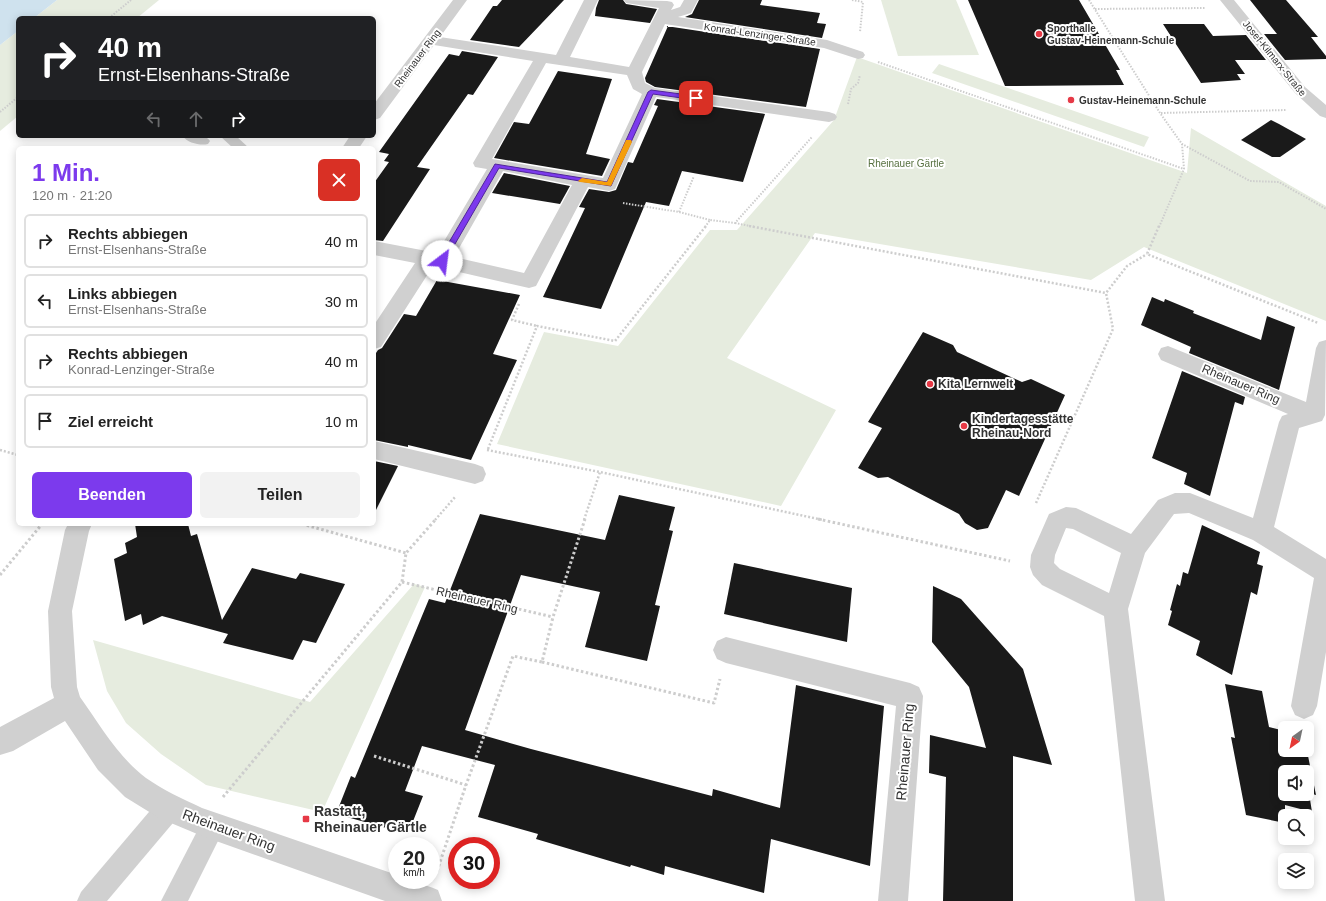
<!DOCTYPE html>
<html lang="de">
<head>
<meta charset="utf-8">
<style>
	:root { --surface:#fff; --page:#f2f2f2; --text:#222; --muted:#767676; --line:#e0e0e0; --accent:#7c3aed }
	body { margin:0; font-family:Arial,sans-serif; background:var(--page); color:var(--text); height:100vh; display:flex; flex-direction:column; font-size:15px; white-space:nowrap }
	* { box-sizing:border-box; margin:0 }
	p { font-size:13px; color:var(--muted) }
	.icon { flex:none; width:22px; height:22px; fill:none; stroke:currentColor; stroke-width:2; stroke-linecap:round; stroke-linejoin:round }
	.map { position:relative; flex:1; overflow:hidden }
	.side { position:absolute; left:16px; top:146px; width:360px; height:380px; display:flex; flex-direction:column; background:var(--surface); border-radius:6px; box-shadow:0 2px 10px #0003 }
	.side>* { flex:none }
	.guide { position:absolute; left:16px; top:16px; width:360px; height:122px; border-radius:6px; box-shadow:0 2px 10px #0003; background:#202124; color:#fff; overflow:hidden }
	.needle { width:26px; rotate:213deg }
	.tools { position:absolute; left:1278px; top:721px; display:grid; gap:8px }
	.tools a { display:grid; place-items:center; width:36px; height:36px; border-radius:6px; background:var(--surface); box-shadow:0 2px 10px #0003; font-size:20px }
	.speed { position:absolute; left:388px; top:837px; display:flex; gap:8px; font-size:20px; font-weight:700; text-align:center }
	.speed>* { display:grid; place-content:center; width:52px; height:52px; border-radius:50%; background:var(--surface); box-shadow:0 2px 10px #0003; line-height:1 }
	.speed small { font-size:10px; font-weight:400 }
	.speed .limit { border:6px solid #d22; background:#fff; color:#111 }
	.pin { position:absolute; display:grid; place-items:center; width:34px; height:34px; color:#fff; margin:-17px; border-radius:8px; box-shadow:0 2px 6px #0006 }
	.me { position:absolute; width:44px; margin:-22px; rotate:30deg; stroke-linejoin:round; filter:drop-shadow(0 0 3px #0008) }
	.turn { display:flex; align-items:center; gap:14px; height:84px; padding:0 16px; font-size:18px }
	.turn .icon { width:52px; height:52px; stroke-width:2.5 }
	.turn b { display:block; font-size:28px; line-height:34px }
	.lanes { display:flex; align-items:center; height:38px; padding:0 16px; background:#0003; justify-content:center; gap:20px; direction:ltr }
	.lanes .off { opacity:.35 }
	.round { display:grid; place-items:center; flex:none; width:42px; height:42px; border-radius:6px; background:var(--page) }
	.summary { display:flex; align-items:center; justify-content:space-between; height:68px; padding:0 16px }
	h1 { font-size:24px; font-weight:800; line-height:30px; color:var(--accent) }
	.primary-button { display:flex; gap:8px; margin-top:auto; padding:8px 16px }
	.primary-button a { flex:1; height:46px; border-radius:6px; background:var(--accent); color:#fff; font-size:16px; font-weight:800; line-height:46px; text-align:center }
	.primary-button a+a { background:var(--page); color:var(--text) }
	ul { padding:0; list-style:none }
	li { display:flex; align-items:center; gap:12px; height:54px; margin:0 8px 6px; padding:0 8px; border:2px solid var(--line); border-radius:6px }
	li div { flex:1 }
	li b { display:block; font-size:15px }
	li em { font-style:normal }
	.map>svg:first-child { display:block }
	.green { fill:#e6ecdf }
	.water { fill:#cfe2ee }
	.building { fill:#1a1a1a; fill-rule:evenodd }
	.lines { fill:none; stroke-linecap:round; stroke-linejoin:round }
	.path-far2 { stroke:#cdcdcd; stroke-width:2; stroke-dasharray:1.5 1.5; stroke-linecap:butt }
	.path-far1 { stroke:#cdcdcd; stroke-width:2.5; stroke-dasharray:2 2; stroke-linecap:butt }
	.path { stroke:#cdcdcd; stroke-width:3; stroke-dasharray:2.5 2.5; stroke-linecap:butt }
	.lane { fill:#d0d0d0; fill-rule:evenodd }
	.street { fill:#d0d0d0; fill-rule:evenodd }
	.route { fill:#7c3aed; stroke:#51269a }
	.slow { fill:#f59e0b }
	.poi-dot { fill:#e63946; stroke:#fff; stroke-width:1.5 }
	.labels { text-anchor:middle; stroke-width:4; stroke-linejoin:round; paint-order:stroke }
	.far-poi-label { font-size:10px; font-weight:bold; fill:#333; stroke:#fff; text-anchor:start }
	.far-street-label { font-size:10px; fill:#333; stroke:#fff }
	.far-park-label { font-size:10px; fill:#56703f; stroke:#fff }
	.poi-label { font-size:12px; font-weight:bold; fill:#333; stroke:#fff; text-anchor:start }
	.street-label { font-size:12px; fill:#333; stroke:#fff }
	.near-street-label { font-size:14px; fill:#333; stroke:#fff }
	.near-poi-label { font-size:14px; font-weight:bold; fill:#333; stroke:#fff; text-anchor:start }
</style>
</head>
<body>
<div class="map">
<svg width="1326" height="901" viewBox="0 0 1326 901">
	<rect width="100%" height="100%" fill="#fff"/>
	<g class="green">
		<path d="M57 0H159L137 18H34Z"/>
		<path d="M881 0H956L979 55 898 56Z"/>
		<path d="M18 31V116L0 131V45Z"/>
		<path d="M857 57 1187 173 1191 128 1326 206V321L1144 247 1091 280 815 233 727 358 836 410 781 506 497 444 544 332 618 346 710 230H737L834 120Z"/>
		<path d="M939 64 1149 137 1144 147 932 73Z"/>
		<path d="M414 584 425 587 322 812 206 785 161 754 126 723 107 691 93 640 310 702Z"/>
	</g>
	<path class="water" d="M0 0H57L34 18H18V31L0 45Z"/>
	<g class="building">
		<path d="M502 0H564L519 47 470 40 493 6H497Z"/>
		<path d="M599 0H623L626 4 657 9 650 23 595 16 596 8Z"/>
		<path d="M699 0H762L760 5 820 13 817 23 826 24 822 38 685 17 692 14Z"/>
		<path d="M968 0H1079L1120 70H1116L1124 85 1005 86Z"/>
		<path d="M1250 0H1286L1318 37H1311L1326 56V59L1285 60 1264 34H1277Z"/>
		<path d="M1163 24H1204L1213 36 1246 35 1266 60H1235L1245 74H1237L1241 80 1201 83Z"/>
		<path d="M666 26 820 49 806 107 655 87 646 82 645 78 668 26Z"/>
		<path d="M462 51 498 57 473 95 468 94 417 167 430 169 383 241 374 240V183L389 162 384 161 389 154 379 152 449 54 459 56Z"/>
		<path d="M558 71 612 79 586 154 610 159 602 176 494 158 514 122 529 124Z"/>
		<path d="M657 99 765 114 743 182 682 171 669 206 646 202 601 309 543 297 585 208 579 207 589 189 609 192 616 190 628 162 633 163 658 106 654 105Z"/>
		<path d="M1271 120 1279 124 1306 139 1280 157H1272L1241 140Z"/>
		<path d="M504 173 570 186 560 204 492 193Z"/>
		<path d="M437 280 520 295 493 354 517 360 471 460 408 445V447L374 440V356L378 350 382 348 404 314 416 316Z"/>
		<path d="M1152 297 1164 302 1165 299 1194 311 1193 313 1261 340 1267 316 1295 327 1279 390 1189 353 1191 347 1141 325Z"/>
		<path d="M923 332 953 345 957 352 1022 382 1031 379 1065 395 1019 496 1006 490 988 528 977 530 965 523 959 514 888 477 878 478 858 468 882 428 868 422Z"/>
		<path d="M1182 371 1245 397 1243 405 1235 402 1210 496 1184 484 1187 473 1152 458Z"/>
		<path d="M374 461 398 466 374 514Z"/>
		<path d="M619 495 675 507 669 530 673 531 655 605 660 606 647 661 585 647 600 592 521 575 465 730 531 749 712 796 713 789 780 808 796 685 884 706 870 866 771 839 764 893 665 866 664 875 631 865 630 867 536 839 538 834 478 817 495 765 422 746 405 791 423 796 408 834 336 814 351 776 355 778 429 599 445 603 480 514 605 540Z"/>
		<path d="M135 524H188L191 536 197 534 222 620 252 568 296 579 300 573 345 584 316 643 303 640 293 660 223 643 228 634 162 616 143 625 141 614 125 621 114 559 127 553 125 543 137 537Z"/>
		<path d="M1202 525 1260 552 1257 564 1263 566 1257 595 1251 592 1232 675 1196 655 1200 641 1168 625 1172 611 1170 610 1177 584 1180 586 1183 572 1188 574Z"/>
		<path d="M734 563 852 588 847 642 724 614Z"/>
		<path d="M933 586 961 599 1023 669 1052 765 1013 756V901H943L946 777 929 773 930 735 986 748 969 687 932 642Z"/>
		<path d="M1225 684 1262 691 1269 727 1285 731V750L1307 751 1316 795 1309 793 1312 812 1285 805V823L1246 815 1231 737 1235 738ZM1285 772H1307V794H1285Z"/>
	</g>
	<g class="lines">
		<g class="path-far2">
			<path d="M852 0 863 2 860 32"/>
			<path d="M1089 0 1160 113 1182 144 1250 181 1279 182 1326 209"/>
			<path d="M1095 9 1206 8"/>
			<path d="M109 18 131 0"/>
			<path d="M878 62 1184 169"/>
			<path d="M848 104 851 89 858 83 860 75"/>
			<path d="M0 112 18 97"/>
			<path d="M1161 113 1287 110"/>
			<path d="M623 203 679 212 710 220"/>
			<path d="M679 212 694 176"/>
			<path d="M735 223 755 227"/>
			<path d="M705 227 710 220 735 223 812 137"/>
			<path d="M1159 227 1184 169 1182 144"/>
		</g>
		<g class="path-far1">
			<path d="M749 226 1106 293"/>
			<path d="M1159 226 1147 254 1318 323"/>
			<path d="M519 304 512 320 537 326"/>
			<path d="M488 449 537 326 615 341 706 226"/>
			<path d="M0 450 18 455"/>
			<path d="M487 450 600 472 823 520"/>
			<path d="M1036 503 1113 329 1106 293 1127 266 1147 254"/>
			<path d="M435 520 456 496"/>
			<path d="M584 520 600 472"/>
		</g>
		<g class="path">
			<path d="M818 519 1010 561"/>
			<path d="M302 524 406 553"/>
			<path d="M0 575 42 524"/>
			<path d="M402 582 553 617"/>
			<path d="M542 662 714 703 720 679"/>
			<path d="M374 756 466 785"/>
			<path d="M223 797 402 582 406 553 436 519"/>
			<path d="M437 871 466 785 513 656 542 662 553 617 585 519"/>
		</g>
		<g class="lane">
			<path d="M183 136C191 136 205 133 210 141L208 144C201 146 187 143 183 136Z"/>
			<path d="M220 136H236L249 148H233Z"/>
			<path d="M169 796 178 799 181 808 178 817 107 901H77L81 892 160 799Z"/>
			<path d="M214 813 223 816 226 825 188 901H161L205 816Z"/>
		</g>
		<g class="street">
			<path d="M453 0H467L440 37 556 55 584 0H598L570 57 629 67 659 8 626 3 624 0 667 1 672 2 674 5 671 10 680 7 684 0H698L691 13 678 17 827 40 863 52 865 55 863 58 858 59 824 48 665 24 642 72 645 83 655 88 829 112 835 114 837 117 835 120 829 122 656 97 615 189 609 191 588 187 536 286 529 288 433 266 381 347 374 349V325L415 263 374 255V241L437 253 487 169 475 167 473 163 533 61 434 45 380 118 374 120V104ZM546 63 627 75 633 89 642 94 603 178 492 159ZM503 171 572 185 524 273 454 257Z"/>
			<path d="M1220 0H1234L1305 87 1326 105V118L1320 116 1295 93Z"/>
			<path d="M350 136H367L359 148H342Z"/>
			<path d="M1326 340 1325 415 1322 421 1299 428 1274 527 1326 559V652L1317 706 1313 715 1304 719 1295 715 1291 706 1314 578 1253 540 1189 513 1174 514 1145 553 1128 609 1165 901H1135L1104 616 1042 585 1033 575 1030 567 1031 555 1049 514 1066 507 1076 508 1131 534 1158 500 1175 493H1190L1253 518 1279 422 1282 416 1288 414 1161 360 1158 354 1161 348 1168 346 1306 402 1316 348 1319 342ZM1066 528 1073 529 1121 553 1109 593 1060 569 1054 563 1055 555Z"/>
			<path d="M374 441 475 464 483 467 486 474 483 481 475 484 374 459Z"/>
			<path d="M68 524H92L89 531 72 611 77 687 80 697C100 725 118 757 146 778 163 790 183 799 202 808L397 875V880C413 880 423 884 438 890L442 901H385L202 836 159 818 125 797 98 770 65 721 13 751 0 755V727L54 698 51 687 48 611 65 530Z"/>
			<path d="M726 637 910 683 919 687 923 696 908 901H878L896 706 726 663 717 659 713 650 717 641Z"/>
		</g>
	</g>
	<path class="route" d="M651 90 696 96 699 98 696 100 653 94 611 186 499 168 444 263H439L438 261 495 164 607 182 648 92Z"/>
	<path class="slow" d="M626 140H631L632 142 611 186 580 182 578 181 582 178 607 182Z"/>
	<g class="poi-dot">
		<circle cx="1039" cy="34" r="4"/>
		<circle cx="1071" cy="100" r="4"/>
		<circle cx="930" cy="384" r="4"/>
		<circle cx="964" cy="426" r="4"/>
		<rect x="302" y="815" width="8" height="8" rx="2"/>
	</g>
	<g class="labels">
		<g class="far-poi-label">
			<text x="1047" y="32">Sporthalle<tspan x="1047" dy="12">Gustav-Heinemann-Schule</tspan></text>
			<text x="1079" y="104">Gustav-Heinemann-Schule</text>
		</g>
		<g class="far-street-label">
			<text transform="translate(760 34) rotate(8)" y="4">Konrad-Lenzinger-Straße</text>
			<text transform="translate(417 58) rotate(-53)" y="4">Rheinauer Ring</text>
			<text transform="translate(1275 58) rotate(51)" y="4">Josef-Kilmarx-Straße</text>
		</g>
		<g class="far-park-label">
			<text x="906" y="167">Rheinauer Gärtle</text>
		</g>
		<g class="poi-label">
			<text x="938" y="388">Kita Lernwelt</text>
			<text x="972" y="423">Kindertagesstätte<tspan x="972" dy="14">Rheinau-Nord</tspan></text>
		</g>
		<g class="street-label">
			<text transform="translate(1241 384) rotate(23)" y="4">Rheinauer Ring</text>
			<text transform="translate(477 600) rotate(13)" y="4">Rheinauer Ring</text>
		</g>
		<g class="near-street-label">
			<text transform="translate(905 752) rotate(-85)" y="5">Rheinauer Ring</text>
			<text transform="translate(229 830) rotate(20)" y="5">Rheinauer Ring</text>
		</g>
		<g class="near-poi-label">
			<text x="314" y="816">Rastatt,<tspan x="314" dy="16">Rheinauer Gärtle</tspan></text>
		</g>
	</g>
</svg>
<div class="tools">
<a><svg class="needle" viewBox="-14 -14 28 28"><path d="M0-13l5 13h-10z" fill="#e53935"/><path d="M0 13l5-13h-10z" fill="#767676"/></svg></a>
<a><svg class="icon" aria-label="sound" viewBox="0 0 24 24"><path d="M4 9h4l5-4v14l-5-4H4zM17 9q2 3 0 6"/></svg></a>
<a><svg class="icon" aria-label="search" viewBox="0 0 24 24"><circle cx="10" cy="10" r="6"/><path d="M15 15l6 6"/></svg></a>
<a><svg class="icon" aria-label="layers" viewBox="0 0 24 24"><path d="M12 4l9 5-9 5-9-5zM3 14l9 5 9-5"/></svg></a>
</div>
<div class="speed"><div>20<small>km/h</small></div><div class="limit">30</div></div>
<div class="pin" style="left:696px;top:98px;background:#d93025"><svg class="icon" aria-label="arrive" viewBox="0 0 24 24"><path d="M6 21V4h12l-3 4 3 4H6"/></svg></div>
<svg class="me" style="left:442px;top:261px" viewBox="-20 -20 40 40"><circle r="19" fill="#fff"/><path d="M0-13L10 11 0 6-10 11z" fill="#7c3aed"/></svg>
<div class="guide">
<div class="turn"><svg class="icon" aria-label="right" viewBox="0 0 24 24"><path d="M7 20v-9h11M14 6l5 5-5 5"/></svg><div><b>40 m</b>Ernst-Elsenhans-Straße</div></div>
<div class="lanes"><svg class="icon off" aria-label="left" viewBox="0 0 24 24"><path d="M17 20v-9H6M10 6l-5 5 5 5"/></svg><svg class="icon off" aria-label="ahead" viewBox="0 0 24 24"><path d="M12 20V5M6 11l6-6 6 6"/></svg><svg class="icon" aria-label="right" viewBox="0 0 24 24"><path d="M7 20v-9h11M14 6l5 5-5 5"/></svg></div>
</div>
<section class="side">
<div class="summary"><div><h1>1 Min.</h1><p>120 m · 21:20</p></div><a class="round" style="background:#d93025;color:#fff"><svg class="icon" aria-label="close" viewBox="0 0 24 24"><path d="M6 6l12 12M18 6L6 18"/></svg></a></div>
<ul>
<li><svg class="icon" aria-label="right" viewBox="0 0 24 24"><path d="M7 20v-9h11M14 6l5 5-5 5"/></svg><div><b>Rechts abbiegen</b><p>Ernst-Elsenhans-Straße</p></div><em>40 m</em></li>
<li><svg class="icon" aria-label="left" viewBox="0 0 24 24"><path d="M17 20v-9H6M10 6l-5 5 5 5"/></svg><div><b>Links abbiegen</b><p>Ernst-Elsenhans-Straße</p></div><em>30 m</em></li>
<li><svg class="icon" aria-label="right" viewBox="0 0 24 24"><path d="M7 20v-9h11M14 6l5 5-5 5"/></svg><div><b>Rechts abbiegen</b><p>Konrad-Lenzinger-Straße</p></div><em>40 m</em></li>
<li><svg class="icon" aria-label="arrive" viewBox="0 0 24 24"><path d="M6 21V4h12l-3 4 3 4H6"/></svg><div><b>Ziel erreicht</b></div><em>10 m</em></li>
</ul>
<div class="primary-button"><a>Beenden</a><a>Teilen</a></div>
</section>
</div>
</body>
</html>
